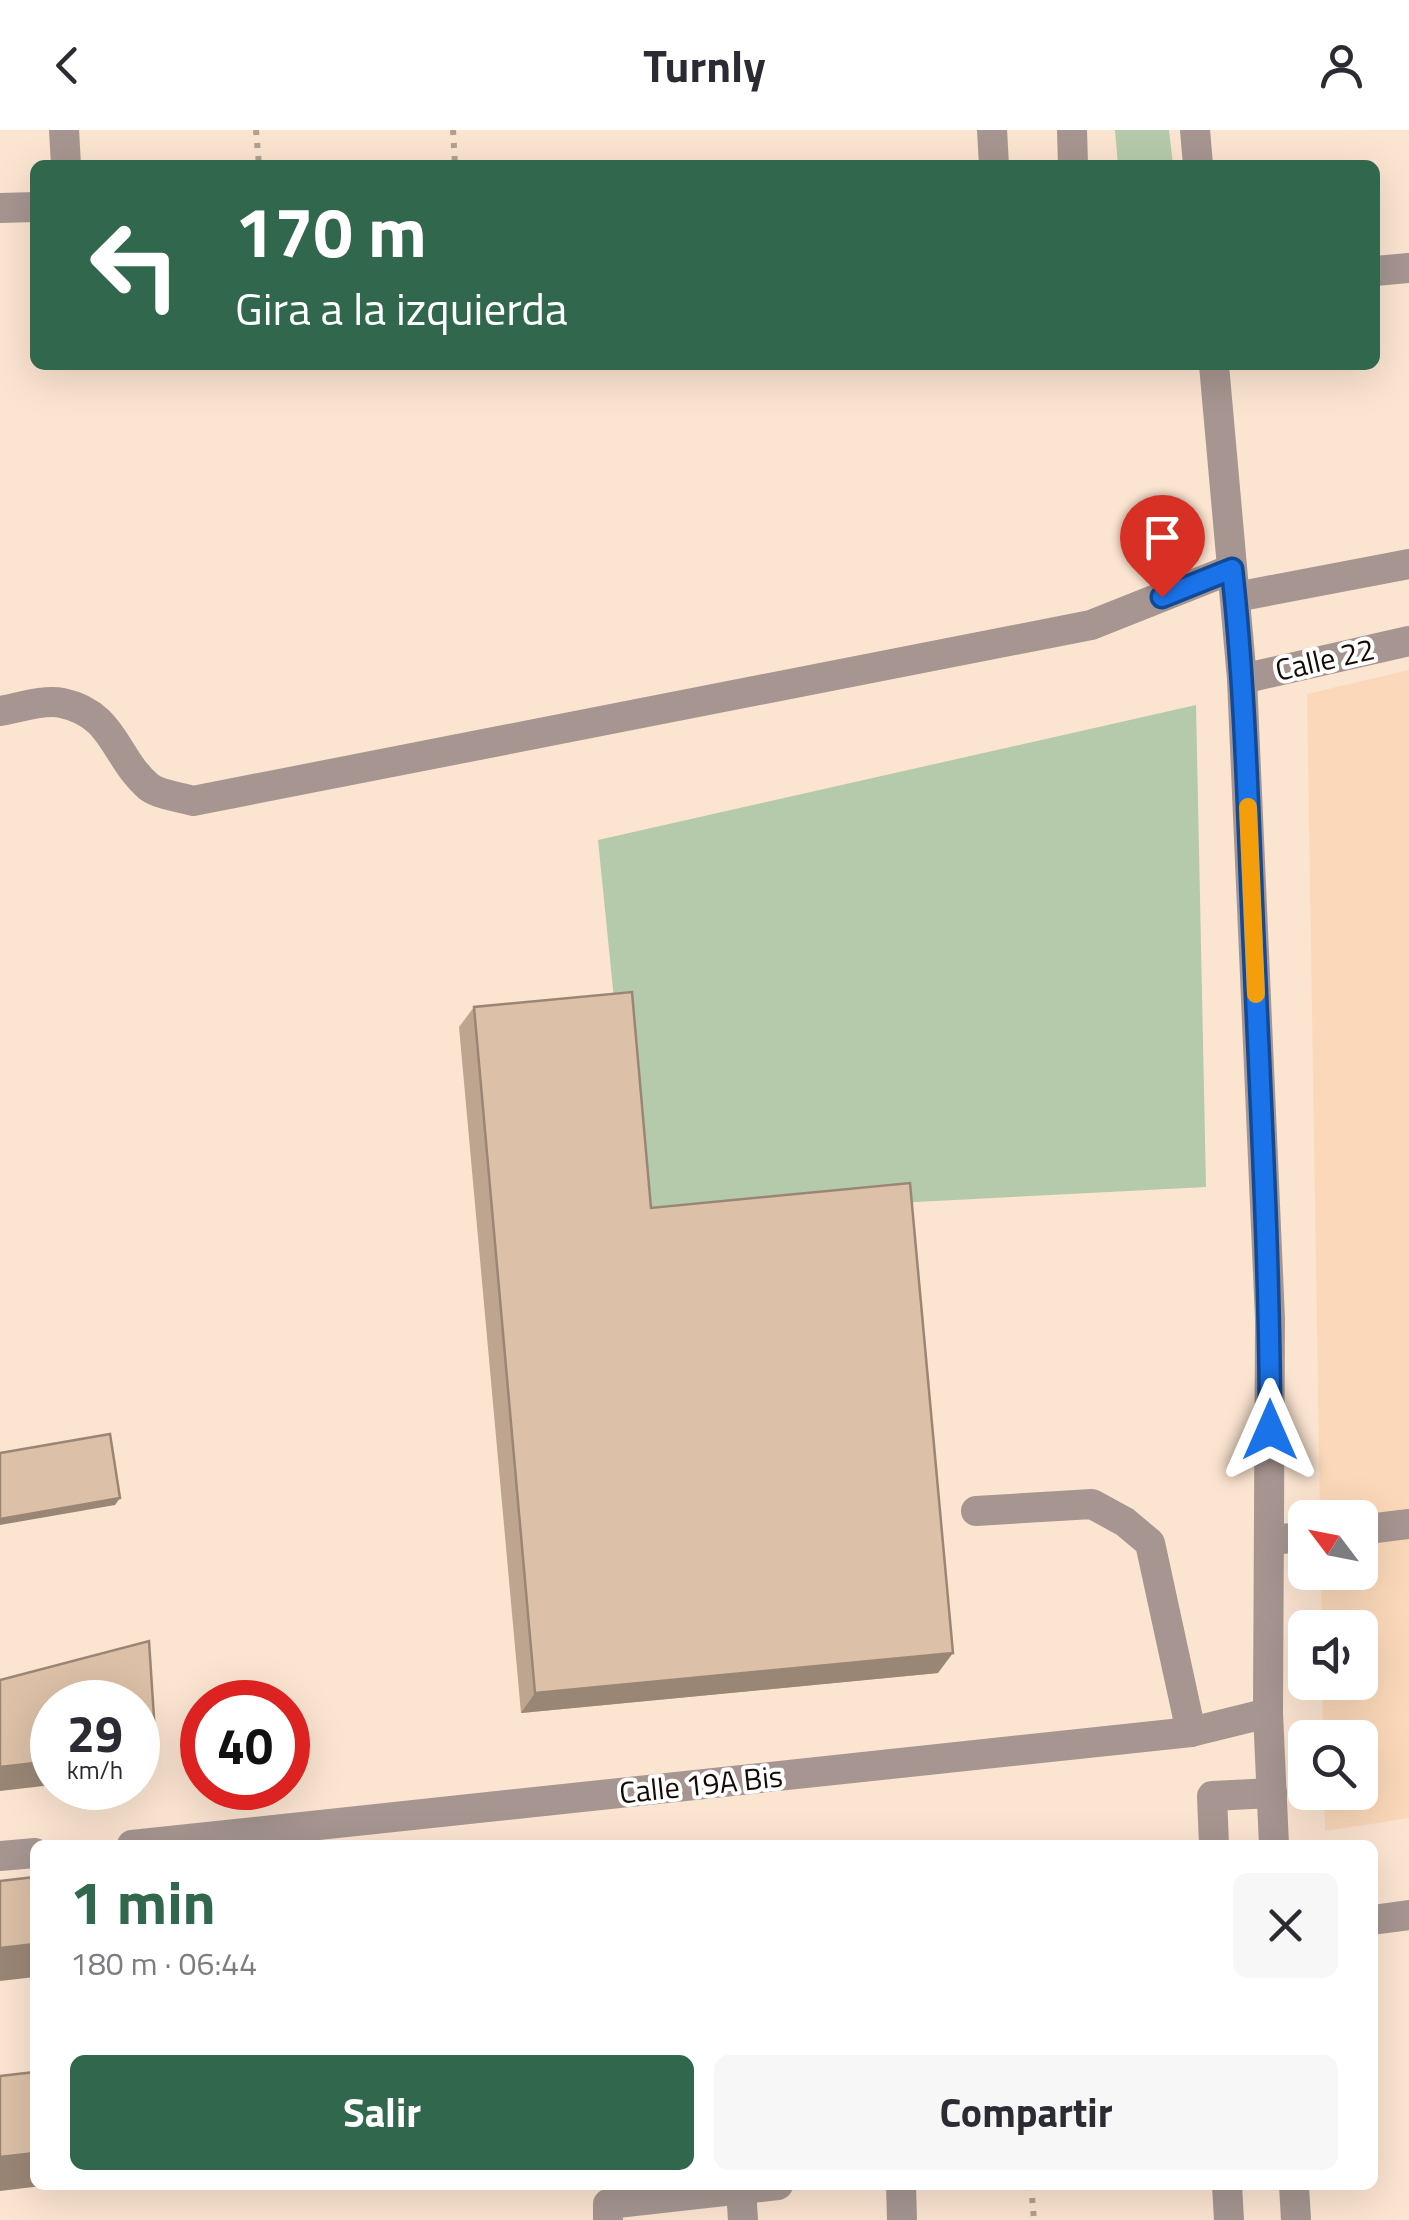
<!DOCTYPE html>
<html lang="es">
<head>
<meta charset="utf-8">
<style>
	:root { --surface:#fff; --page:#f7f7f7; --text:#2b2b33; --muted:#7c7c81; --accent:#31674d }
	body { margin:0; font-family:"Titillium Web",sans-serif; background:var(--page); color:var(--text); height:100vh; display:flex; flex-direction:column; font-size:38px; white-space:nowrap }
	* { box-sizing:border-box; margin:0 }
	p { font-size:32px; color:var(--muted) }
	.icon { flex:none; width:55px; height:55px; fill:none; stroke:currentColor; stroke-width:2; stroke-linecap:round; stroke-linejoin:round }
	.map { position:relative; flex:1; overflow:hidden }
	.sheet { position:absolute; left:30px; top:1710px; width:1348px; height:350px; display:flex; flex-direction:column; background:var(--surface); border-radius:15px; box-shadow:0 10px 40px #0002 }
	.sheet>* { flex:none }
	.hud { position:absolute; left:30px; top:30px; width:1350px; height:210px; border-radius:15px; box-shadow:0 10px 40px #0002; background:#31674d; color:#fff; overflow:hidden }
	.needle { width:65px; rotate:302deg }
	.controls { position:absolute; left:1288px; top:1370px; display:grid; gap:20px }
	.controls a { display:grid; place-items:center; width:90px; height:90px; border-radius:15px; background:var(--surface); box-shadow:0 10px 40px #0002; font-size:50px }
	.speed { position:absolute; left:30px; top:1550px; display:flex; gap:20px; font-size:50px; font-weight:700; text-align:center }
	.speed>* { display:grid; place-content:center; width:130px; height:130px; border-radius:50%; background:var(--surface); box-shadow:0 10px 40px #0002; line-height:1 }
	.speed small { font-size:25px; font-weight:400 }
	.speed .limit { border:15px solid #d22; background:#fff; color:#111 }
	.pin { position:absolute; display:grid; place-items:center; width:85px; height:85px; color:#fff; margin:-102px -42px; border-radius:50% 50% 50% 0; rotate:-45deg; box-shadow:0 0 10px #0007 }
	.pin .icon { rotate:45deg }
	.me { position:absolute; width:110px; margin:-55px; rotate:0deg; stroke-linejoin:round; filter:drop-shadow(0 0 8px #0008) }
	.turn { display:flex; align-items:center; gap:35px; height:210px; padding:0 40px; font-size:45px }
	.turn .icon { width:130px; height:130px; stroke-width:2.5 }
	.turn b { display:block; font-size:70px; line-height:85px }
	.round { display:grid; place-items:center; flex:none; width:105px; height:105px; border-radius:15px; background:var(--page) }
	.summary { display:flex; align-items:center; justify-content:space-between; height:170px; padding:0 40px }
	h1 { font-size:60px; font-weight:700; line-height:75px; color:var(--accent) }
	.cta { display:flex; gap:20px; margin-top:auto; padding:20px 40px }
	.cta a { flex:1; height:115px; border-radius:15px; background:var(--accent); color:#fff; font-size:40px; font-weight:700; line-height:115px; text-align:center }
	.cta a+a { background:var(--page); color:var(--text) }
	header { display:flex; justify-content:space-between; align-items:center; height:130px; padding:0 40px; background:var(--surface); font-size:45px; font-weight:700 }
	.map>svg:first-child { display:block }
	.built { fill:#fbd8b9 }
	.green { fill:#b5caaa }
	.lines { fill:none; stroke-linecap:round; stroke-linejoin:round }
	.path { stroke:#b29f8f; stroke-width:6; stroke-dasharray:5 8; stroke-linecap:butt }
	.minor { stroke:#a69590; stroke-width:30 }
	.wall { fill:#bda590 }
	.shaded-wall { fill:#9a8675 }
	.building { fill:#dcc0a7; stroke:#9a8675; stroke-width:2.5 }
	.route-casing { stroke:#114b97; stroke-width:25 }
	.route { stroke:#1a73e8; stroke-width:18 }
	.slow { stroke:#f59e0b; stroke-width:18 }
	.labels { text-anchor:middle; stroke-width:8; stroke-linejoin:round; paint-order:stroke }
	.street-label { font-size:30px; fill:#150b04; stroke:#fff }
</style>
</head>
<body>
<header><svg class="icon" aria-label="back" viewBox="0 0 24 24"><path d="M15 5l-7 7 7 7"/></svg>Turnly<svg class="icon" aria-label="person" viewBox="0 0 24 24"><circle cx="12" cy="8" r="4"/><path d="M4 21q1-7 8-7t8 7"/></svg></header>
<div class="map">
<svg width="1409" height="2090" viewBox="0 0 1409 2090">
	<rect width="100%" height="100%" fill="#fbe4d0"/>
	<path class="built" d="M1409 540V1688L1325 1701 1324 1663 1360 1662V1608L1323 1607 1322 1553 1360 1552V1498L1322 1497 1321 1443 1360 1442V1388L1320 1387 1307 564Z"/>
	<g class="green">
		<path d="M1115 0H1169L1173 35H1118Z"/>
		<path d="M1196 575 1206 1057 896 1073 637 1098 598 710Z"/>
	</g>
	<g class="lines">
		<g class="path">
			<path d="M256 0 259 35"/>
			<path d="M453 0 455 35"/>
			<path d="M1031 2055 1034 2090"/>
		</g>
		<g class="minor">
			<path d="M64 0 66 35"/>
			<path d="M992 0 994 35"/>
			<path d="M1072 0 1073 35"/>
			<path d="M1195 0 1198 35"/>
			<path d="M0 78 35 77"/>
			<path d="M1375 141 1409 138"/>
			<path d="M1214 235 1242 549 1270 1189 1268 1583 1274 1715"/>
			<path d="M1236 467 1409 434"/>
			<path d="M1242 549 1409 511"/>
			<path d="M0 581C18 578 44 569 62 573 115 584 114 627 149 657 160 665 180 667 193 671L1091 495 1232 439"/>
			<path d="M976 1381 1092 1374 1125 1392 1150 1413 1191 1602"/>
			<path d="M1360 1400 1409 1394"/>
			<path d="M1269 1410 1305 1407"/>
			<path d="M132 1715 1191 1602 1268 1583"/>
			<path d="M1214 1715 1212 1666 1272 1663"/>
			<path d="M0 1726 35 1723"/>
			<path d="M1372 1790 1409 1785"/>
			<path d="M901 2055 902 2090"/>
			<path d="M1227 2055 1229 2090"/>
			<path d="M1294 2055 1296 2090"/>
			<path d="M741 2059 743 2090"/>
			<path d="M608 2090V2074L778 2055"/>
		</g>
	</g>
	<path class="wall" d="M474 877 651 1078 938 1543 521 1583 459 897Z"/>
	<g class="shaded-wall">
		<path d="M120 1368 115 1375 0 1395V1389Z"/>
		<path d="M953 1523 938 1543 521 1583 535 1563Z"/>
		<path d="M156 1619 138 1645V1621Z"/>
		<path d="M52 1631V1655L0 1661V1637Z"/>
		<path d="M35 1814V1847L0 1851V1818Z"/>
		<path d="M35 2023V2055H50L0 2061V2027Z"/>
	</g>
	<g class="building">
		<path d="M632 862 651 1078 910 1053 953 1523 535 1563 474 877Z"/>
		<path d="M110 1304 120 1368 0 1389V1323Z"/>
		<path d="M149 1511 156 1619 138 1621V1572H52V1631L0 1637V1550Z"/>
		<path d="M35 1747V1814L0 1818V1751Z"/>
		<path d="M35 1942V2023L0 2027V1946Z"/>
	</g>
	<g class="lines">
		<defs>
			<path id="route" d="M1162 467 1232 439C1246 565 1248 693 1254 820 1261 980 1270 1139 1270 1300"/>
		</defs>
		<use href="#route" class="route-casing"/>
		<use href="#route" class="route"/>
		<path class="slow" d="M1248 677 1256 864"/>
	</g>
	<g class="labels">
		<g class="street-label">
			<text transform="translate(1325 530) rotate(-13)" y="10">Calle 22</text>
			<text transform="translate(701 1655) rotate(-6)" y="10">Calle 19A Bis</text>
		</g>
	</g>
</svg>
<div class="controls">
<a><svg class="needle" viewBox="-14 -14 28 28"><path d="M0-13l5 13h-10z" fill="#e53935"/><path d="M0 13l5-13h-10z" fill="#7c7c81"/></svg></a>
<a><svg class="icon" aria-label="sound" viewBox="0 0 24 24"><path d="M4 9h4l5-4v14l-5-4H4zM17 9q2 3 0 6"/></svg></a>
<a><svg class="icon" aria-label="search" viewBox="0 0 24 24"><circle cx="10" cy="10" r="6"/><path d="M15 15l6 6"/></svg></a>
</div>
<div class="speed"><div>29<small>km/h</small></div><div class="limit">40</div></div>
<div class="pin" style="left:1162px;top:467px;background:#d93025"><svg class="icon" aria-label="arrive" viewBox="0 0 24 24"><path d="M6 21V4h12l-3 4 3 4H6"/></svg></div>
<svg class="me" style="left:1270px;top:1300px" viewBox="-20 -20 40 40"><path d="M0-17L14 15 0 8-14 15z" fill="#1a73e8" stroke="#fff" stroke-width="4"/></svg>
<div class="hud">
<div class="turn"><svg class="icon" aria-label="left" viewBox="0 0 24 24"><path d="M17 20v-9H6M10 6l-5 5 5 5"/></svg><div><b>170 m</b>Gira a la izquierda</div></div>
</div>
<section class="sheet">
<div class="summary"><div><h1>1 min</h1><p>180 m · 06:44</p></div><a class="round"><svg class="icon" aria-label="close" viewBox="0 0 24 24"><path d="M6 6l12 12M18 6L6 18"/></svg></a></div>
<div class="cta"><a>Salir</a><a>Compartir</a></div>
</section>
</div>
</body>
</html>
